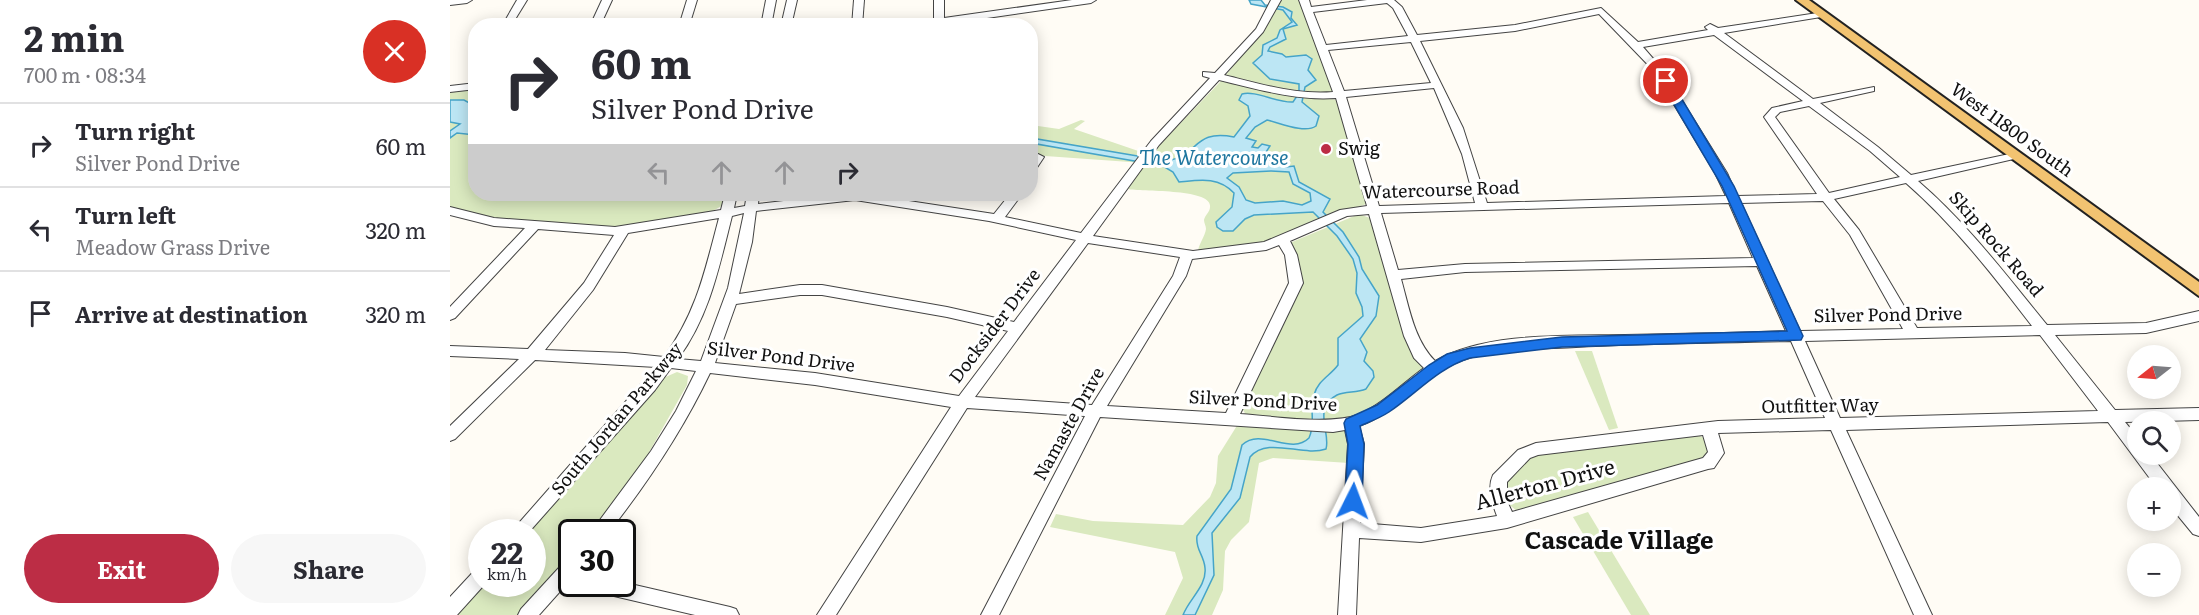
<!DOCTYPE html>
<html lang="en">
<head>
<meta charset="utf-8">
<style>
	:root { --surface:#fff; --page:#f7f7f7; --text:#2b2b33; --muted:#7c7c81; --line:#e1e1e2; --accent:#bc2d45 }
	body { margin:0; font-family:Literata,serif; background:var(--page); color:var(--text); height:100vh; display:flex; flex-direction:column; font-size:22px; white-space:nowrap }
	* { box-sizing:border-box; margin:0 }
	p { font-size:20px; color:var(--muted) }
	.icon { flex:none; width:33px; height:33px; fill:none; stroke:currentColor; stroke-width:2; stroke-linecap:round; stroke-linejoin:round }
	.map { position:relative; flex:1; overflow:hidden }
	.details { display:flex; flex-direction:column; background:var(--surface); width:450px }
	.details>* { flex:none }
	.hud { position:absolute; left:18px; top:18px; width:570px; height:183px; border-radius:24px; box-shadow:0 3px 15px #0003; background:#fff; color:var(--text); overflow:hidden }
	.needle { width:39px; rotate:253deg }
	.controls { position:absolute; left:1677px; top:345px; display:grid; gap:12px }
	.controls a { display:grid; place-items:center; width:54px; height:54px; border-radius:50%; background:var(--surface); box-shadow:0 3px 15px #0003; font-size:30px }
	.speed { position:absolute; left:18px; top:519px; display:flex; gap:12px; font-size:30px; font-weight:700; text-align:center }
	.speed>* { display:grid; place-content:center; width:78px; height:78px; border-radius:50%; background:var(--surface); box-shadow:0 3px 15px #0003; line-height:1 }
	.speed small { font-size:15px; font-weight:400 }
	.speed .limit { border:3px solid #111; border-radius:9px; background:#fff; color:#111 }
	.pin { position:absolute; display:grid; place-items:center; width:51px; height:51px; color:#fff; margin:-26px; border:3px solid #fff; border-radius:50%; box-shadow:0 2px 6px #0007 }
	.me { position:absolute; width:66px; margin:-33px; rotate:3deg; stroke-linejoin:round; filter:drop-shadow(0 0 4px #0008) }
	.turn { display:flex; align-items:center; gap:21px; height:126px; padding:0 24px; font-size:27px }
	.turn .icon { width:78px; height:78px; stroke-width:2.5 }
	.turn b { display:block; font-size:42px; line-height:51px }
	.lanes { display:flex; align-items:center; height:57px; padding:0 24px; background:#0003; justify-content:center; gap:30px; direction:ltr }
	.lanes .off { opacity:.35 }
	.round { display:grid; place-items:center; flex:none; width:63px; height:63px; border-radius:32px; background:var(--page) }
	.headline { display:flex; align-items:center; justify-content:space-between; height:102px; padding:0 24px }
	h1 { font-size:36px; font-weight:700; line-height:45px }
	.button { display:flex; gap:12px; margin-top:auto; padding:12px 24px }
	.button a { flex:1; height:69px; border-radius:36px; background:var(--accent); color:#fff; font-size:24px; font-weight:700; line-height:69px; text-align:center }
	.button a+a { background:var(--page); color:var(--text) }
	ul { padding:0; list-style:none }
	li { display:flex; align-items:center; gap:18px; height:84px; padding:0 24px; border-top:2px solid var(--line) }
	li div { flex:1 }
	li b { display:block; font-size:22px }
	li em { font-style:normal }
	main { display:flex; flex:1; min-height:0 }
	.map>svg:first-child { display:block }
	.green { fill:#dae9bf }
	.water { fill:#bce6f4; stroke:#45a4c8; stroke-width:1.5; fill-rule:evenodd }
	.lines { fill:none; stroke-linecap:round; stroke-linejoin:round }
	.minor-casing { stroke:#444; stroke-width:2 }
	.major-casing { stroke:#222; stroke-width:4 }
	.minor { fill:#fff; fill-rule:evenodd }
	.major { fill:#f2c371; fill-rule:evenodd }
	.route { fill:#1a73e8; stroke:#114b97; stroke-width:1.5 }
	.poi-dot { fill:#bc2d45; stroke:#fff; stroke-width:2 }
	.labels { text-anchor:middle; stroke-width:6; stroke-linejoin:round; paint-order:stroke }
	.street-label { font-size:18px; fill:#111; stroke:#fff }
	.poi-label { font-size:18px; fill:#111; stroke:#fff; text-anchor:start }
	.water-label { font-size:20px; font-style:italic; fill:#1e769f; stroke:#fff }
	.near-street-label { font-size:21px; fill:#111; stroke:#fff }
	.near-neighbourhood-label { font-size:24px; font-weight:bold; fill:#111; stroke:#fff }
</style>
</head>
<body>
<main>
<section class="details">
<div class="headline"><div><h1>2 min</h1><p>700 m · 08:34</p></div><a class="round" style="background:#d93025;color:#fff"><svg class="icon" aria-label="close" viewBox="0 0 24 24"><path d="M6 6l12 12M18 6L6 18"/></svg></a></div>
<ul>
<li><svg class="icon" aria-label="right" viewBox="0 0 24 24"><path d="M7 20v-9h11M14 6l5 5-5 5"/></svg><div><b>Turn right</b><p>Silver Pond Drive</p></div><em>60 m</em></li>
<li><svg class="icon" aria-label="left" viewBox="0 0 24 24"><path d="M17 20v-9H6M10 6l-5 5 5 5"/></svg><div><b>Turn left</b><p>Meadow Grass Drive</p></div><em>320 m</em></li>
<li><svg class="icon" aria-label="arrive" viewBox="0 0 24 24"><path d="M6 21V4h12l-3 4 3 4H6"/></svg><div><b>Arrive at destination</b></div><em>320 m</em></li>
</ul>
<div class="button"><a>Exit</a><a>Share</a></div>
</section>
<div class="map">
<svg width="1749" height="615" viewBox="0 0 1749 615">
	<rect width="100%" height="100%" fill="#fffcf5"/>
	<g class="green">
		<path d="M828 0H852L883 93 840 91 776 75 817 24Z"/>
		<path d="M771 81 887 100 916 204 816 243 748 251C749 244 755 236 756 229 756 226 754 223 754 220 755 215 760 212 760 207 763 188 690 192 678 189L694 163 581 155V125L609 129 631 120 635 121 624 129 700 155Z"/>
		<path d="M25 87 26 194H273V205L263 211C234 216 191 229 163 227 113 225 47 223 0 207V91Z"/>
		<path d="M909 214 920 218 973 370C919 413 914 423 841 419 827 418 810 419 796 415L792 408 795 399 798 398 846 296 842 242Z"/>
		<path d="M1125 351H1142L1168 428 1159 430Z"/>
		<path d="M227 372 238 376 237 385 193 463 141 532H122L121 556 69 615H1L32 584H82V532H75L211 379Z"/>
		<path d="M788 424 894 431 899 435V463L823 458 809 463 799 522 781 540 775 551 773 590 762 615H715L733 578 725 552 600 527 606 514 643 521 733 525 760 497 766 483 768 456Z"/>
		<path d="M1248 435 1254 438 1260 456 1067 511 1057 503 1055 482 1079 458 1089 454Z"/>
		<path d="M1138 512 1200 615H1181L1123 517Z"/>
	</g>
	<g class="water">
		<path d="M799 0H811L815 5 833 7 842 12 841 18 847 25 833 29 836 39 820 47 818 51 832 54 836 57 856 55 862 59 858 70 866 80 855 87 852 102 869 116 866 126C855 134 830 123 817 120L805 127 796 138 806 141 802 147 808 148 812 144 820 146 816 152 820 161 836 167 844 166 849 182 880 199 873 212 893 232 909 257 912 269 929 296 926 316 910 339 917 352 914 361 923 371 924 377 916 389C906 393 896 391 887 395 862 408 881 433 876 449 852 457 818 436 800 457L790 498 762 533 764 575 745 615H733C739 599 757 586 755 568 754 555 745 549 747 536L781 489 792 445C811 427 841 456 859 438 866 423 859 410 864 395 868 380 880 376 888 365V338L913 316 912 307 906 293 907 273 903 259 887 236 863 212 804 215 795 219 783 231H773L767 227 766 222 782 207 784 193C768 176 749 180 729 182L723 172 713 166 581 143V138L717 161C750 155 743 129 784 137L800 116 798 106 789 100 792 94C805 90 827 103 843 102L849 93V84L820 79 803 63 812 55 813 45 827 38 830 30 842 22 833 10 801 4ZM821 171 839 172 843 184 860 193 861 201 852 205 833 201 805 203 796 200 789 187 777 178 783 173Z"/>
		<path d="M0 100H14L25 106V135L7 133 0 138V131L10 124 0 122Z"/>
	</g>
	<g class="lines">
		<defs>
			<g id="minor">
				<path d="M0 0H22L17 3 0 5Z"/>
				<path d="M67 0H77L61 26H52Z"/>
				<path d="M152 0H162L150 26H140Z"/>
				<path d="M237 0H247L239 26H229Z"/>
				<path d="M316 0H326L321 26H311Z"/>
				<path d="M337 0H347L341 26H331Z"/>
				<path d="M404 0H414L412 26H402Z"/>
				<path d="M484 0H494V18L622 0H646L641 3 482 26H454L484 19Z"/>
				<path d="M821 0H831L813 32 774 75C810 84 846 95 883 92L849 0H859L861 7 917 0H944L952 7 967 35 1065 25 1151 8 1188 42 1258 30 1255 27 1260 24 1268 28 1374 12 1376 14 1371 17 1274 33 1363 99 1424 87V91L1370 103 1428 147 1461 175 1564 153 1568 154V158L1468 181C1517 223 1556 275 1597 325L1696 323 1749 311V321L1696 333 1605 335 1665 410 1749 408V420L1675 422 1688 438V454H1700L1749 517V536L1743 534 1720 506V488H1707L1658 422 1396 430 1482 615H1464L1381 430 1268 433 1274 453 1264 468 1258 469 1057 528 971 542 909 538 906 615H888L898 444 895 430 883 432 650 417 549 615H531L635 416 517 408 386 615H367L501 407 365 385 260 373C233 430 198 482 159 532H141L201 451 226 411 246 371 221 368 205 390 79 532H61L206 367 85 360 5 439 0 441V426L69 359 0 356V346L78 349 134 283 164 235 88 229 5 318 0 320V307L75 228 44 226 0 215V207L44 218 165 227 271 210 275 194H287L284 208 295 206 297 194H309L308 204 394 194H413L544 214 560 194H572L555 217 631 233 701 141 760 78 753 76V72L765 73 806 29ZM937 3 943 8 958 36 876 45 863 12ZM1149 14 1204 71 1265 173 1276 196 1037 203 1013 128 970 41 1065 31ZM1264 35 1353 101 1322 108 1314 117 1367 194 1287 196 1277 173 1213 70 1193 47ZM961 42 981 83 894 91 878 50ZM769 80C807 89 846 101 886 98L917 206 890 210 814 242 743 251 643 236 709 145ZM984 88 1012 154 1025 203 929 206 896 97ZM1359 106 1420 151 1450 177 1379 193 1325 117 1330 112ZM1456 183C1504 225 1543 275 1582 326L1467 328 1409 230 1384 199ZM405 200 539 221 626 240 564 322 497 307 372 285H350L289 294 302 242 306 211ZM1373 201 1400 235 1453 329 1350 331 1291 203ZM1279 203 1303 258 1015 264 948 270 931 213ZM294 213 278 288 251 361 228 359C260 315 269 267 282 216ZM919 214 954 336 964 358 974 368C953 383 934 403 910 414 881 426 823 416 790 414L853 283 847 255 840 241 897 216ZM269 218C255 270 247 312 214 357L175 353 95 350 143 290 178 233ZM638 243 730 257 723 276 642 405 525 397ZM829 245 835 255 839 283 776 413 657 406 736 276 742 259 816 250ZM1307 266 1336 331C1283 333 1229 334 1175 335 1117 336 1036 332 985 361 964 340 959 307 951 279L1015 272ZM350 295H372L497 317 558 331 509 396 365 373 265 363 286 304ZM1590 335 1648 411 1390 418 1355 341ZM1341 341 1375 418 1268 421 1086 443 1068 450 1043 475C1037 488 1042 503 1047 516L971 528 910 523 914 444 909 426C949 412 974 374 1013 360 1048 348 1089 349 1126 347 1197 343 1269 343 1341 341ZM1253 435 1258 452 1253 458 1062 512 1057 501V482L1080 458 1088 455Z"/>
				<path d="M26 83V89L0 92V86Z"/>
				<path d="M588 154 594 157 584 172 580 173V160L584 155Z"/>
				<path d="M122 557V578L89 615H68L71 609 116 560Z"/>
				<path d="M32 567V584H35L7 615H0V597L26 569Z"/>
				<path d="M172 582 280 607 286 609 289 615H245L147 592 141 590 138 584Z"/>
			</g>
			<path id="major" d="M1346 0H1359L1749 282V296Z"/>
		</defs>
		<use href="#minor" class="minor-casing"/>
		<use href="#major" class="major-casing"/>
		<use href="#minor" class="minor"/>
		<use href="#major" class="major"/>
	</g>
	<path class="route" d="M1212 79 1221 81 1284 186 1353 336 1351 340 1112 347 1020 358C988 368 967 393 939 412 930 418 919 422 910 426L914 444 912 501 909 506H897L895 501 898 444 894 423 896 419 927 405 979 365 997 354 1020 348 1112 337 1337 331 1272 186 1210 81Z"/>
	<circle class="poi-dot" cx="876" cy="149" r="6"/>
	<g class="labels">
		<g class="street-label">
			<text transform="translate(1562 130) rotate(36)" y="6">West 11800 South</text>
			<text transform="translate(991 190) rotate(-2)" y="6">Watercourse Road</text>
			<text transform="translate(1546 244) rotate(49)" y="6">Skip Rock Road</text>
			<text transform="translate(1438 315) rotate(-1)" y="6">Silver Pond Drive</text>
			<text transform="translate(545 326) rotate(-53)" y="6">Docksider Drive</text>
			<text transform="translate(331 357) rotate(7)" y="6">Silver Pond Drive</text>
			<text transform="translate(813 401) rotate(3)" y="6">Silver Pond Drive</text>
			<text transform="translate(1370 406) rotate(-1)" y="6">Outfitter Way</text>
			<text transform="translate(167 419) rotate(-50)" y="6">South Jordan Parkway</text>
			<text transform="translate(619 424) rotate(-61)" y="6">Namaste Drive</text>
		</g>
		<g class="poi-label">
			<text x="888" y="155">Swig</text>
		</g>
		<g class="water-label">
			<text x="764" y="165">The Watercourse</text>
		</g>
		<g class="near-street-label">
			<text transform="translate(1095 485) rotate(-15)" y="7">Allerton Drive</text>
		</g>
		<g class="near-neighbourhood-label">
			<text x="1169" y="549">Cascade Village</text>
		</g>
	</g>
</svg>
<div class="controls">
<a><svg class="needle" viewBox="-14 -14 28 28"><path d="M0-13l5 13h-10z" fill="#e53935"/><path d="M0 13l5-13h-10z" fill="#7c7c81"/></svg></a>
<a><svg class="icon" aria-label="search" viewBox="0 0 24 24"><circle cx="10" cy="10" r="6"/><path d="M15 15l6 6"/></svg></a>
<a>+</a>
<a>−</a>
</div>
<div class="speed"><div>22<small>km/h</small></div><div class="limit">30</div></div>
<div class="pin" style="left:1216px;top:81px;background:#d93025"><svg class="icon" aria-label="arrive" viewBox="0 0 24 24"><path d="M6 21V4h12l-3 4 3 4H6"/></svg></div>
<svg class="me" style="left:903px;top:501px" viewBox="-20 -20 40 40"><path d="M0-17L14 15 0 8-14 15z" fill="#1a73e8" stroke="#fff" stroke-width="4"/></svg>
<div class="hud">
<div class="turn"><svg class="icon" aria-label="right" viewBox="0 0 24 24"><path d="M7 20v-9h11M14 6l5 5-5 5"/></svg><div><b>60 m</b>Silver Pond Drive</div></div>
<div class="lanes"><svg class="icon off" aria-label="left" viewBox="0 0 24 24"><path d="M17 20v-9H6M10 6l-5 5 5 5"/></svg><svg class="icon off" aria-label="ahead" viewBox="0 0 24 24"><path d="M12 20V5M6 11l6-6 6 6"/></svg><svg class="icon off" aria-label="ahead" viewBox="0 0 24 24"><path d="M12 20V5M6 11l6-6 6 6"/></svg><svg class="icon" aria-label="right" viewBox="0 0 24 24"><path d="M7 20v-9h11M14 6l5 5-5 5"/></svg></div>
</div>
</div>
</main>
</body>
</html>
